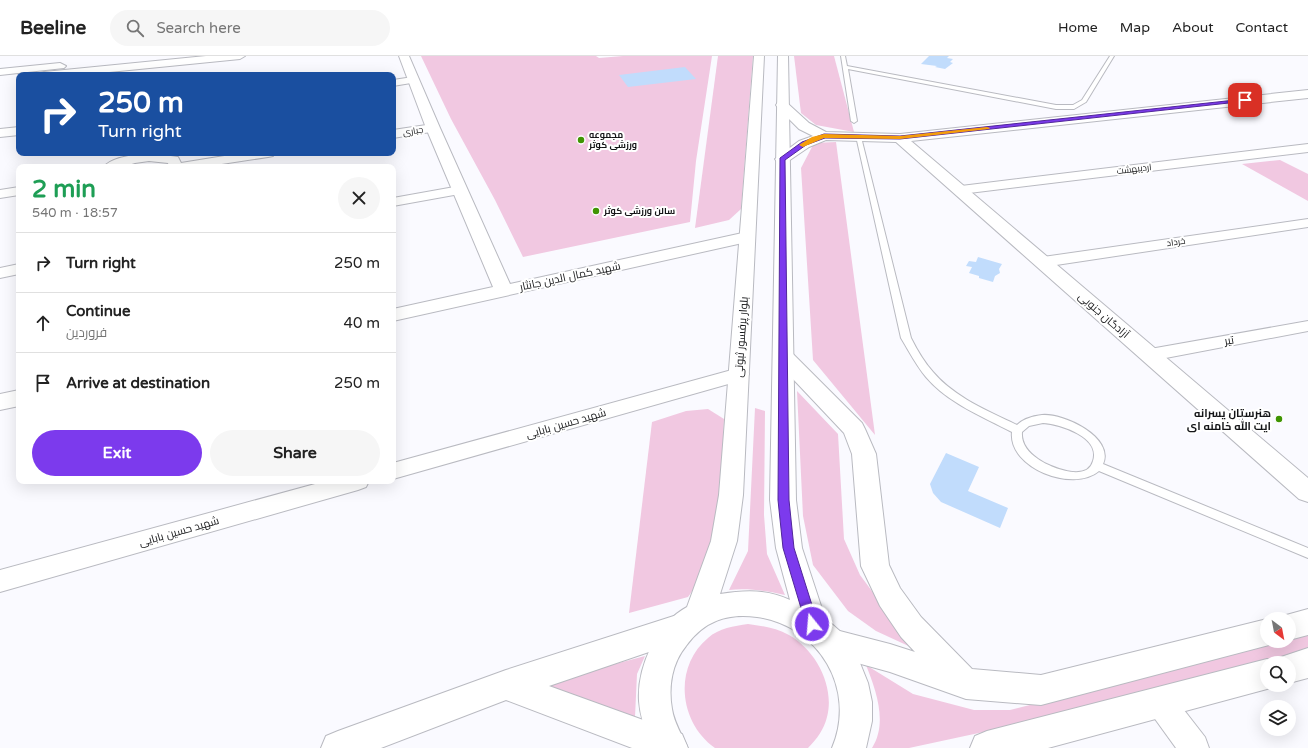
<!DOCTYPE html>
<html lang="en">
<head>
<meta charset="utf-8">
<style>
	:root { --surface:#fff; --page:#f6f6f6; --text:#222; --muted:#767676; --line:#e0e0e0; --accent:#7c3aed }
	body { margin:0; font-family:"Varela Round",Cairo,sans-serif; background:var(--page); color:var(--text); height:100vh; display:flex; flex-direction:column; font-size:15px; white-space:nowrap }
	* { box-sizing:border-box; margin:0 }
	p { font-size:13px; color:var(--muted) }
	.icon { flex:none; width:22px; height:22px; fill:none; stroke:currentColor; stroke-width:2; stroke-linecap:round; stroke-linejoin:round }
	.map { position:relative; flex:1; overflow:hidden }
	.panel { position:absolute; left:16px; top:108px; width:380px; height:320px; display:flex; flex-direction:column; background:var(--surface); border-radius:8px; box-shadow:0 4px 16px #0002 }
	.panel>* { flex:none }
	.guide { position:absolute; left:16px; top:16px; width:380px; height:84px; border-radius:8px; box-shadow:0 4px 16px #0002; background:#1a4fa0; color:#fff; overflow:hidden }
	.needle { width:26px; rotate:148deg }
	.controls { position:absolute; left:1260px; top:556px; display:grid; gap:8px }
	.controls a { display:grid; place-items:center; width:36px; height:36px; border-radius:50%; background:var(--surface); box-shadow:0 4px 16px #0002; font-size:20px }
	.pin { position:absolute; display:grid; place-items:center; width:34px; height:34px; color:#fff; margin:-17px; border-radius:8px; box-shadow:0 2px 6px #0006 }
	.me { position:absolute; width:44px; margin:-22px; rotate:343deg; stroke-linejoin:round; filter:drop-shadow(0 0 3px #0008) }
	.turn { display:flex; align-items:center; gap:14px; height:84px; padding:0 16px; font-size:18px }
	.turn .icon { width:52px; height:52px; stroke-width:2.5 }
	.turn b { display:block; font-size:28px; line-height:34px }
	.round { display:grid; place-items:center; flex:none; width:42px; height:42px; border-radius:21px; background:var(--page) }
	.summary { display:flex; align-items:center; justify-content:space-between; height:68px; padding:0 16px }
	h1 { font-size:24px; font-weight:700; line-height:30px; color:#1e9e55 }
	.primary-button { display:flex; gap:8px; margin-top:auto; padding:8px 16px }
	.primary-button a { flex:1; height:46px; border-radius:24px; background:var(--accent); color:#fff; font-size:16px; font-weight:700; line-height:46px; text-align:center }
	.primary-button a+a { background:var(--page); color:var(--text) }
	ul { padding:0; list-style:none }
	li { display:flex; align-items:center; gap:12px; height:60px; padding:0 16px; border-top:1px solid var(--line) }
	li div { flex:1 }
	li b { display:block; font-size:15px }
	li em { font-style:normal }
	header { display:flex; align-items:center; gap:24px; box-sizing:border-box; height:56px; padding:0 20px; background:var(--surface); border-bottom:1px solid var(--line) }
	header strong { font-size:19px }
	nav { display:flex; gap:22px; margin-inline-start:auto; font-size:14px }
	.search { width:280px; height:36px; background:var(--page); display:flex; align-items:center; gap:10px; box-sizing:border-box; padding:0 14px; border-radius:22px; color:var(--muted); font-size:15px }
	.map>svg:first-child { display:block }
	.green { fill:#f1c8e1 }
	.building { fill:#c1dcfc }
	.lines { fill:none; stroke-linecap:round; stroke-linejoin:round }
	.service-casing { stroke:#b9bac1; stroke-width:2 }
	.minor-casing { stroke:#b9bac1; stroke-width:2 }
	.tertiary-casing { stroke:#b9bac1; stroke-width:2 }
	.secondary-casing { stroke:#b9bac1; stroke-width:2 }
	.service { fill:#fff; fill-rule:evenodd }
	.minor { fill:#fff; fill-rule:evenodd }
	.tertiary { fill:#fff; fill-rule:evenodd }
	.secondary { fill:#fff; fill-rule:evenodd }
	.route { fill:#7c3aed; stroke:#51269a }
	.slow { fill:#f59e0b }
	.poi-dot { fill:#3f9402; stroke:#fff; stroke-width:1.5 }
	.labels { text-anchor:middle; stroke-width:4; stroke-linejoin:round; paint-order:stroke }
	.far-street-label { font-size:9px; fill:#141517; stroke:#fff }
	.far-poi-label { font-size:9px; font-weight:bold; fill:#141517; stroke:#fff; text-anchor:start }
	.street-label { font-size:11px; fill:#141517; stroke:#fff }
	.poi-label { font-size:11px; font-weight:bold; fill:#141517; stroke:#fff; text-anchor:end }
</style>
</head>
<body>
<header>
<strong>Beeline</strong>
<div class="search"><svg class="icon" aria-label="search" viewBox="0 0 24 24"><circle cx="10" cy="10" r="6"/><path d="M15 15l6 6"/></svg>Search here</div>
<nav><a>Home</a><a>Map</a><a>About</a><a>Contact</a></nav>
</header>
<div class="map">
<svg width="1308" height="692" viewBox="0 0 1308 692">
	<rect width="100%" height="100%" fill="#fafaff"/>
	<g class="green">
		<path d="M421 0H596L599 2 623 0H712L696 105 690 166 523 201 495 144 451 63Z"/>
		<path d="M718 0H753L741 153 729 164 695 172Z"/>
		<path d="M794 0H834L854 76 816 69 801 57Z"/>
		<path d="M836 86 875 379 813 304 801 112 812 91 813 87Z"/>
		<path d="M1280 104 1308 118V145L1242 108Z"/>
		<path d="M797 335 838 378 844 483 860 519 915 593 876 575 848 555 813 509 803 460Z"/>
		<path d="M755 352 765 355 764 459 767 498 785 539C766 535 749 532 729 534L748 495Z"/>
		<path d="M708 353 724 363 720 460 707 514 688 541 629 557 652 366 686 355Z"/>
		<path d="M748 568C763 570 776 572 789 579 816 594 835 631 827 661 824 673 817 683 808 692H715C679 667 673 611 708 582 719 572 734 570 748 568Z"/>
		<path d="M1308 579V594L1002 672 909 692H872C888 667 876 634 866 609L913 638 974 654H1010L1283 585H1289V584Z"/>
		<path d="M645 600 637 618 635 661 533 630Z"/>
	</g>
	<g class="building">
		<path d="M929 0H949L947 2 953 3 950 6 953 7 945 13 935 11 937 10 921 8Z"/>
		<path d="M685 11 696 23 628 31 619 19Z"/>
		<path d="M978 201 1002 208 999 213 1000 217 995 220 993 226 979 222V220L969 217 972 211 966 210 969 205 976 206Z"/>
		<path d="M946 397 979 411 968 435 1008 452 1000 472 941 446 933 437 930 428Z"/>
	</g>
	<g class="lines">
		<defs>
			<g id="service">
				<path d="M841 0H845L847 10 1056 49H1073L1082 44 1110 0H1114L1086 46 1074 53H1056L848 13 857 65 854 67 851 65Z"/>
				<path d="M856 80 861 81 911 282C917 294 924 306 933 316 954 341 988 355 1017 369 1023 363 1033 360 1042 359 1063 357 1115 381 1103 408L1308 492V502L1099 415C1073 437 1008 412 1012 376 983 361 948 347 926 321 916 309 909 295 901 282ZM1043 367C1060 368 1101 381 1093 405 1087 427 1049 411 1038 403 1028 396 1021 388 1022 376L1029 370Z"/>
			</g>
			<g id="minor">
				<path d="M413 21 417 22 418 24 417 26 393 30V24Z"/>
				<path d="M433 68 437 69 439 72 437 75 393 82V74Z"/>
				<path d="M19 71V79L0 81V73Z"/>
				<path d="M1308 88V96L961 138 956 137 954 134 956 131 961 130Z"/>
				<path d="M149 97 178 101 181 107 243 97H274L273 100 268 101 202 111H169L168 107 149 105 135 107 122 111H104C111 101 138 98 149 97Z"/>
				<path d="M460 130 465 131 467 134 465 137 393 150V142Z"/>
				<path d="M19 131V139L0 142V134Z"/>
				<path d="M1308 163V171L1043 211 1037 209 1035 206 1037 203 1043 201Z"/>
				<path d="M19 208V218L0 222V212Z"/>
				<path d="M1308 265V275L1150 305 1143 303 1141 299 1143 295 1150 293Z"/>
				<path d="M739 312 746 313 749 318 746 323 393 423V407Z"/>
				<path d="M326 425H369L366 431 358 434 0 536V514Z"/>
				<path d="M1160 632 1170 636 1205 681 1209 692H1176L1150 656 1146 646 1150 636Z"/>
			</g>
			<g id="tertiary">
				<path d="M399 0H409L440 72 510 228 747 176 753 177 755 181 753 185 747 186 393 265V253L493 231 426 72Z"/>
				<path d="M1308 34V42L911 85 1308 422V446L1299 443 896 86 826 84 809 91 787 106 782 107 777 106 775 103 799 85 813 80 799 73 778 52 776 49 778 46H786L809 67 826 76 900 78Z"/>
				<path d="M783 293 790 295 862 367 865 373 876 398 889 509 900 532 921 561 972 613 1041 619 1267 563V585H1278L1277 587 1041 649 966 643 890 616 821 597 817 587 821 577 832 573 890 588 915 596 901 581 880 550 861 510 852 398 844 377 776 305 773 300 776 295Z"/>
				<path d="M19 334V350L0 354V338Z"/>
				<path d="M1308 553V579L1289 584V563H1278L1279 561Z"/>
				<path d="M680 558 690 562 695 572 690 582 549 630 682 678 687 690 686 692H632L506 644 381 692H321L326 680 338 675 506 614Z"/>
				<path d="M1308 592V622L1289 627V607H1267V629H1277L1267 633 1048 692H970L975 680 987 675 1267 603 1276 607 1278 602Z"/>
			</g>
			<g id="secondary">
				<path d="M206 0H245L240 3 79 19H38L40 17 44 16Z"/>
				<path d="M754 0H764L743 439 737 485 720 538C745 534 767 533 790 544L776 492 770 444 778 0H788L796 444 802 492 825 562 842 577 860 607 868 627 872 646V665L866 692H832C857 633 819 570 757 561 727 557 704 565 686 590 672 607 668 631 672 653 674 667 682 679 688 692H653C646 677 640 661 639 645 637 611 657 567 687 551L711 485 719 439Z"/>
				<path d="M60 7 66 10 64 12 0 19V13Z"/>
			</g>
		</defs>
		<use href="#service" class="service-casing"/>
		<use href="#minor" class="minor-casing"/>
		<use href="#tertiary" class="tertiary-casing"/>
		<use href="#secondary" class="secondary-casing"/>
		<use href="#service" class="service"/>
		<use href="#minor" class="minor"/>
		<use href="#tertiary" class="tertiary"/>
		<use href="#secondary" class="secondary"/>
	</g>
	<path class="route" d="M1245 43H1247V45L900 83 825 82 806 89 785 104 789 444 794 492 818 568 816 572 812 573 807 572 783 492 778 444 780 102 802 86 824 78 900 80Z"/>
	<path class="slow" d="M987 71 990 72 989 73 900 83 824 82 803 91 799 89 812 81 824 78 900 80Z"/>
	<g class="poi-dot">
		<circle cx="581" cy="84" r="4"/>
		<circle cx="596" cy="155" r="4"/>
		<circle cx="1279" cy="363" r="4"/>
	</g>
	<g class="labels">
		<g class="far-street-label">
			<text transform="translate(413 75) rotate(-9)" y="3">جباری</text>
			<text transform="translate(1134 113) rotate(-7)" y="3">اردیبهشت</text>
			<text transform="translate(1176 186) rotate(-8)" y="3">خرداد</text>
		</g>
		<g class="far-poi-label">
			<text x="589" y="82">مجموعه<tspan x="589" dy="10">ورزشی کوثر</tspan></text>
			<text x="604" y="158">سالن ورزشی کوثر</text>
		</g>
		<g class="street-label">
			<text transform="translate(570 220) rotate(-12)" y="4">شهید کمال الدین جانثار</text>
			<text transform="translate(1104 259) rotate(41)" y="4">آزادگان جنوبی</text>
			<text transform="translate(741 281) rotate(-86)" y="4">بلوار پرفسور ثبوتی</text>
			<text transform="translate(1229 284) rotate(-10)" y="4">تیر</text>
			<text transform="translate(566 367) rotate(-16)" y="4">شهید حسین بابایی</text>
			<text transform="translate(179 475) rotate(-16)" y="4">شهید حسین بابایی</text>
		</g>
		<g class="poi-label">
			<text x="1271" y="361">هنرستان پسرانه<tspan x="1271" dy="13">ایت الله خامنه ای</tspan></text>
		</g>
	</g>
</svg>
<div class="controls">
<a><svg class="needle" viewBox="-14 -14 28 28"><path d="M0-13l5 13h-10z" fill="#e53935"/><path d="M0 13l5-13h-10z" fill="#767676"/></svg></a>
<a><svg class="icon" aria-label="search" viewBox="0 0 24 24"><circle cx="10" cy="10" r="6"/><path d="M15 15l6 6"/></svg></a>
<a><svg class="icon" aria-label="layers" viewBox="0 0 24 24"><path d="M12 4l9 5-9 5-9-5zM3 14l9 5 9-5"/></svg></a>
</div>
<div class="pin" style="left:1245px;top:44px;background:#d93025"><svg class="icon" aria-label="arrive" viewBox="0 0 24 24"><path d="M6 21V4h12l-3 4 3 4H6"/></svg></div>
<svg class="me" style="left:812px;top:568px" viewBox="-20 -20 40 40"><circle r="17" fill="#7c3aed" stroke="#fff" stroke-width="3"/><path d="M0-11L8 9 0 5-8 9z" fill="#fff"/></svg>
<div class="guide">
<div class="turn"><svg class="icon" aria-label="right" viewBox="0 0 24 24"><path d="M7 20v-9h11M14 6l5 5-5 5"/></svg><div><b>250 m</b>Turn right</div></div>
</div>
<section class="panel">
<div class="summary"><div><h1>2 min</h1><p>540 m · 18:57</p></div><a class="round"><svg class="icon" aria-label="close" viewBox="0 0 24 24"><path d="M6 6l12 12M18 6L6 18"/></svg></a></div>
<ul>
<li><svg class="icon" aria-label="right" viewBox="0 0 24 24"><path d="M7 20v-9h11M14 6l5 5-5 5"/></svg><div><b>Turn right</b></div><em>250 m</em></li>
<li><svg class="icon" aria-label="ahead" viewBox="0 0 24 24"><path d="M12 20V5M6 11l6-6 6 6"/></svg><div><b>Continue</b><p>فروردین</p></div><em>40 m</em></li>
<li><svg class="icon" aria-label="arrive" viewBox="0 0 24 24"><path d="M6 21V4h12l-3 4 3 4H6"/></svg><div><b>Arrive at destination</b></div><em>250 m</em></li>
</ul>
<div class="primary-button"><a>Exit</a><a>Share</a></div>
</section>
</div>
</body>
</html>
